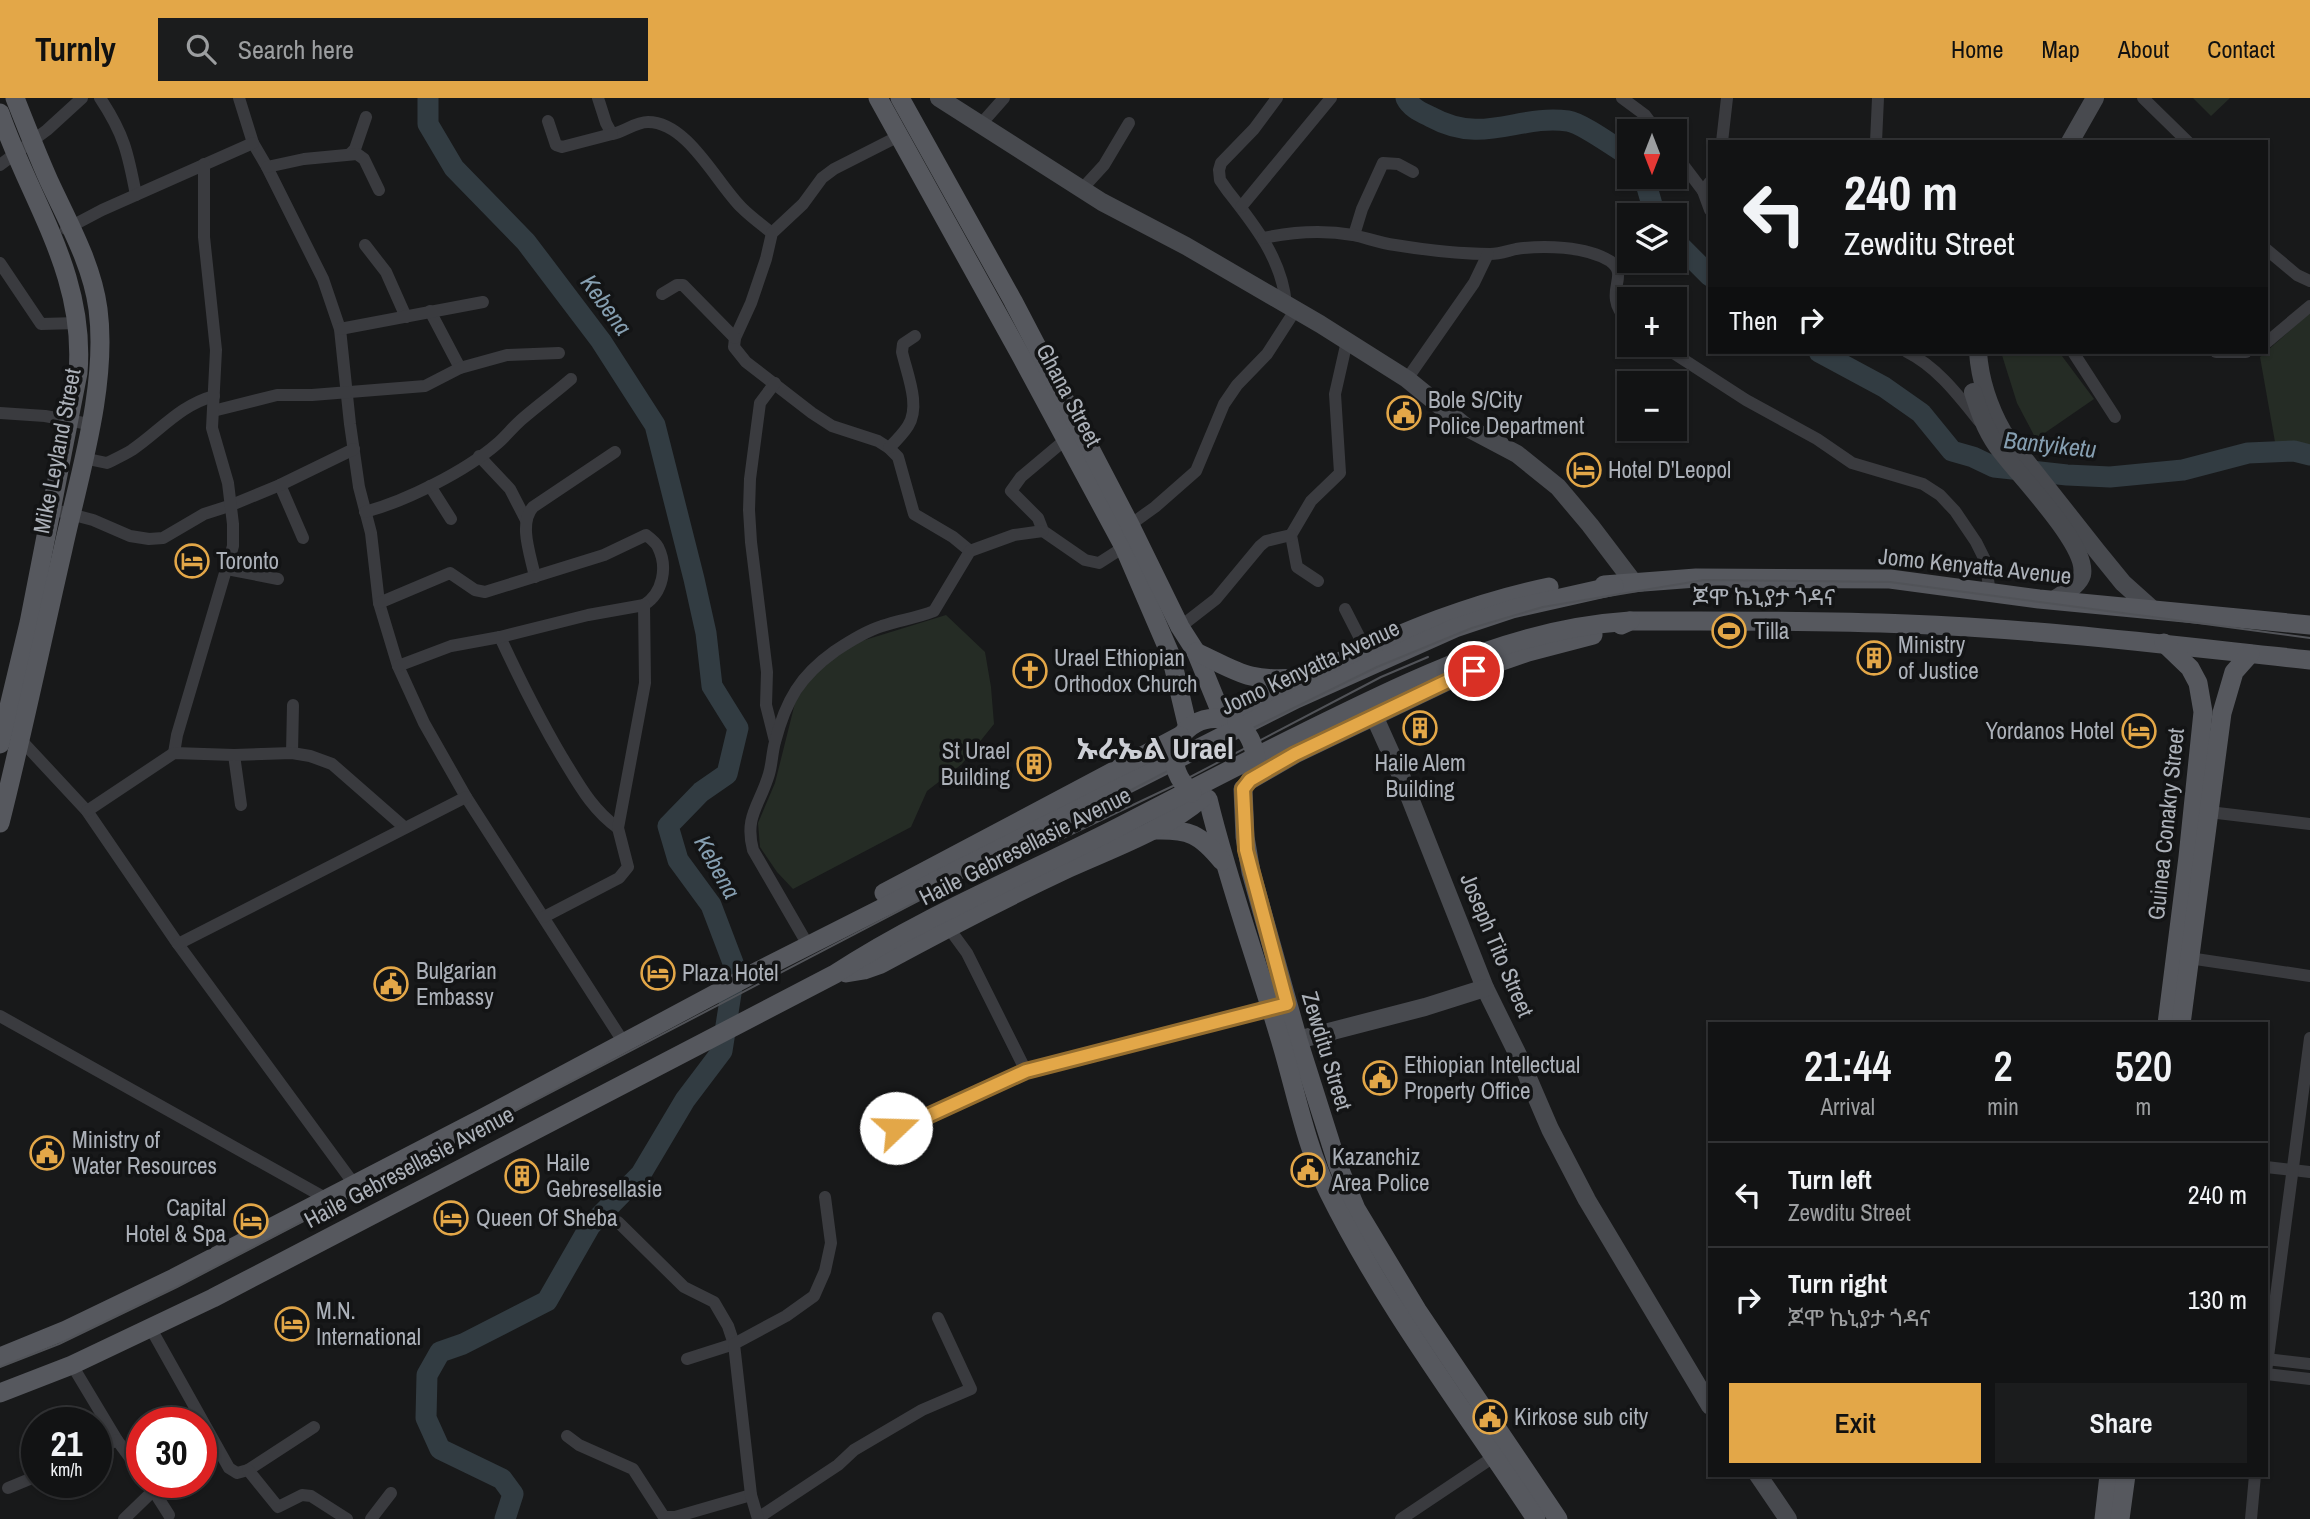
<!DOCTYPE html>
<html lang="en">
<head>
<meta charset="utf-8">
<style>
	:root { --surface:#121314; --page:#1b1c1d; --text:#f1f3f6; --muted:#9c9ea0; --line:#313234; --accent:#e3a748 }
	body { margin:0; font-family:"Archivo Narrow","Noto Sans Ethiopic",sans-serif; background:var(--page); color:var(--text); height:100vh; display:flex; flex-direction:column; font-size:26px; white-space:nowrap }
	* { box-sizing:border-box; margin:0 }
	p { font-size:23px; color:var(--muted) }
	.icon { flex:none; width:38px; height:38px; fill:none; stroke:currentColor; stroke-width:2; stroke-linecap:round; stroke-linejoin:round }
	.map { position:relative; flex:1; overflow:hidden }
	.details { position:absolute; left:1708px; top:924px; width:560px; height:455px; display:flex; flex-direction:column; background:var(--surface); border-radius:0px; box-shadow:0 2px 5px #0004,0 0 0 2px var(--line) }
	.details>* { flex:none }
	.top-card { position:absolute; left:1708px; top:42px; width:560px; height:214px; border-radius:0px; box-shadow:0 2px 5px #0004,0 0 0 2px var(--line); background:#121314; color:var(--text); overflow:hidden }
	.needle { width:46px; rotate:180deg }
	.controls { position:absolute; left:1617px; top:21px; display:grid; gap:14px }
	.controls a { display:grid; place-items:center; width:70px; height:70px; border-radius:0px; background:var(--surface); box-shadow:0 2px 5px #0004,0 0 0 2px var(--line); font-size:35px }
	.speed { position:absolute; left:21px; top:1309px; display:flex; gap:14px; font-size:35px; font-weight:700; text-align:center }
	.speed>* { display:grid; place-content:center; width:91px; height:91px; border-radius:50%; background:var(--surface); box-shadow:0 2px 5px #0004,0 0 0 2px var(--line); line-height:1 }
	.speed small { font-size:18px; font-weight:400 }
	.speed .limit { border:10px solid #d22; background:#fff; color:#111 }
	.pin { position:absolute; display:grid; place-items:center; width:60px; height:60px; color:#fff; margin:-30px; border:4px solid #fff; border-radius:50%; box-shadow:0 2px 7px #0007 }
	.me { position:absolute; width:77px; margin:-38px; rotate:69deg; stroke-linejoin:round; filter:drop-shadow(0 0 5px #0008) }
	.turn { display:flex; align-items:center; gap:24px; height:147px; padding:0 21px; font-size:32px }
	.turn .icon { width:91px; height:91px; stroke-width:2.5 }
	.turn b { display:block; font-size:49px; line-height:60px }
	.then { display:flex; align-items:center; height:66px; padding:0 21px; background:#0003; gap:14px; font-size:26px }
	.eta { display:flex; justify-content:space-evenly; align-items:center; height:119px; text-align:center }
	.eta b { font-size:42px; font-weight:600; line-height:49px }
	.cta { display:flex; gap:14px; margin-top:auto; padding:14px 21px }
	.cta a { flex:1; height:80px; border-radius:0px; background:var(--accent); color:#111; font-size:28px; font-weight:600; line-height:80px; text-align:center }
	.cta a+a { background:var(--page); color:var(--text) }
	ul { padding:0; list-style:none }
	li { display:flex; align-items:center; gap:21px; height:105px; padding:0 21px; border-top:2px solid var(--line) }
	li div { flex:1 }
	li b { display:block; font-size:26px }
	li em { font-style:normal }
	header { display:flex; align-items:center; gap:42px; box-sizing:border-box; height:98px; padding:0 35px; background:var(--accent); color:#111 }
	header strong { font-size:33px }
	nav { display:flex; gap:38px; margin-inline-start:auto; font-size:24px }
	.search { width:490px; height:63px; background:var(--page); display:flex; align-items:center; gap:18px; box-sizing:border-box; padding:0 24px; border-radius:0px; color:var(--muted); font-size:26px }
	.map>svg:first-child { display:block }
	.green { fill:#252c25 }
	.lines { fill:none; stroke-linecap:round; stroke-linejoin:round }
	.river { stroke:#323c42; stroke-width:21 }
	.street { stroke:#3a3b3f; stroke-width:12 }
	.secondary { stroke:#484a4f; stroke-width:18 }
	.primary { stroke:#56585e; stroke-width:19 }
	.tram { stroke:#515358; stroke-width:2 }
	.primary-bridge { stroke:#56585e; stroke-width:19 }
	.route-casing { stroke:#946d2f; stroke-width:18 }
	.route { stroke:#e3a748; stroke-width:12 }
	.labels { text-anchor:middle; stroke-width:7; stroke-linejoin:round; paint-order:stroke }
	.street-label { font-size:23px; fill:#acb1b9; stroke:#131415 }
	.poi-label { font-size:23px; fill:#acb1b9; stroke:#131415; text-anchor:start }
	.water-label { font-size:24px; font-style:italic; fill:#869fb1; stroke:#131415 }
	.district-label { font-size:30px; font-weight:bold; fill:#cdcfd5; stroke:#131415 }
</style>
</head>
<body>
<header>
<strong>Turnly</strong>
<div class="search"><svg class="icon" aria-label="search" viewBox="0 0 24 24"><circle cx="10" cy="10" r="6"/><path d="M15 15l6 6"/></svg>Search here</div>
<nav><a>Home</a><a>Map</a><a>About</a><a>Contact</a></nav>
</header>
<div class="map">
<svg width="2310" height="1421" viewBox="0 0 2310 1421">
	<rect width="100%" height="100%" fill="#18191a"/>
	<g class="green">
		<path d="M2193 0H2230L2211 18Z"/>
		<path d="M2310 215V349L2275 344 2260 259Z"/>
		<path d="M2001 254H2059L2094 301 2036 341 2017 305Z"/>
		<path d="M946 517 985 554 991 589 994 626 962 666 927 693 911 729 793 791 777 774 760 749 758 725 775 685 795 605 815 572 852 546Z"/>
	</g>
	<g class="lines">
		<g class="river">
			<path d="M428 0V26L454 70 526 144 601 243 655 327 694 481 706 535 712 588 738 630 727 676 701 694 668 728 678 762 711 807 735 870 722 953 685 1002 641 1076 590 1128 547 1203 463 1246 440 1254 427 1277 426 1320 440 1351 502 1381 513 1396 505 1421"/>
			<path d="M1406 0C1411 10 1421 14 1431 19 1484 48 1518 16 1568 23 1582 25 1616 50 1629 58"/>
			<path d="M1644 79 1655 117"/>
			<path d="M1675 143 1710 178"/>
			<path d="M1819 254 1884 289 1921 315 1952 353 1973 359 1994 369 2067 377 2110 379 2183 372 2248 355 2294 353 2310 357"/>
		</g>
		<g class="street">
			<path d="M100 0C124 36 128 55 136 97"/>
			<path d="M239 0 253 45 267 69 323 181 340 231 350 326 359 389 371 435 379 505 398 568 424 625 466 699 624 945"/>
			<path d="M598 0 606 25 612 36C624 34 635 24 648 24 688 24 717 86 742 110 751 119 762 127 772 135"/>
			<path d="M1277 0 1254 31 1221 65 1219 72 1220 82 1227 92C1254 126 1282 161 1286 206"/>
			<path d="M1622 0 1645 17 1657 33"/>
			<path d="M2143 0 2188 44"/>
			<path d="M548 23 556 47 562 49 612 36"/>
			<path d="M981 26 1004 0"/>
			<path d="M899 38 834 71 822 80 803 106 772 135 766 161 751 205 735 240 734 249 746 264 812 315 832 328 878 343 889 350 898 359 914 416 953 439 970 453"/>
			<path d="M1722 44 1727 0"/>
			<path d="M1876 44 1878 0"/>
			<path d="M350 56 355 51 366 19"/>
			<path d="M1675 56 1703 93"/>
			<path d="M0 67 47 32 82 0"/>
			<path d="M267 69 304 61 357 56 364 61 379 92"/>
			<path d="M1710 84 1703 93 1710 112"/>
			<path d="M1082 91 1104 67 1129 25"/>
			<path d="M1241 109 1331 0"/>
			<path d="M66 131 102 112 253 45"/>
			<path d="M1354 137 1362 111 1383 65 1398 66 1413 74"/>
			<path d="M1263 140C1292 134 1324 132 1353 137 1367 140 1380 145 1395 147 1426 152 1459 156 1490 156 1500 156 1507 153 1516 151 1543 147 1586 148 1610 163 1626 174 1613 187 1616 202 1617 211 1623 218 1629 224"/>
			<path d="M365 147 386 174 406 219"/>
			<path d="M2266 151 2297 177 2310 183"/>
			<path d="M0 165 41 226 78 225"/>
			<path d="M662 196 677 187H683L735 240"/>
			<path d="M430 213 460 270"/>
			<path d="M340 231 483 204"/>
			<path d="M2266 245 2310 208"/>
			<path d="M1661 247 1746 302 1817 341 1852 365 1923 386 1940 397 1955 413 1976 444 1985 462 1990 495"/>
			<path d="M1907 254C1937 269 1958 297 1979 323"/>
			<path d="M2073 254 2115 319"/>
			<path d="M2216 254H2246"/>
			<path d="M1407 281 1474 185 1488 156"/>
			<path d="M775 285 760 305 750 381 749 412 751 444 767 574 766 607 775 643"/>
			<path d="M213 313 277 297H312L425 288 460 270 507 257 559 255"/>
			<path d="M0 315 45 318 89 326"/>
			<path d="M1065 342 1021 379 1011 393 1038 420 1043 433 1085 462 1099 465 1124 449"/>
			<path d="M889 350C896 343 903 336 908 328 921 308 907 276 902 254L903 246 915 238"/>
			<path d="M479 358 510 391 526 422"/>
			<path d="M83 360 107 365C115 361 124 357 132 352 160 333 180 307 214 298"/>
			<path d="M280 387 303 440"/>
			<path d="M430 388 451 421"/>
			<path d="M51 411 93 422 130 438 149 441 163 440 204 416 229 408 280 387 354 351"/>
			<path d="M365 414C406 403 466 373 498 345 506 338 513 329 521 322 537 308 555 295 571 281"/>
			<path d="M1130 427 1155 409 1196 373 1224 306 1237 287 1267 256 1296 211"/>
			<path d="M227 471 278 481"/>
			<path d="M535 479C531 458 518 426 533 409L615 354"/>
			<path d="M1318 483 1297 469 1291 437 1311 403 1340 375 1335 296 1347 243"/>
			<path d="M379 505 450 475 475 492 485 494 604 457 646 437C650 440 656 445 658 449 668 469 663 495 644 507"/>
			<path d="M1345 511 1366 552"/>
			<path d="M1180 529 1216 501 1260 448 1266 443 1291 437"/>
			<path d="M500 539C519 580 539 620 562 659 578 685 592 712 618 730"/>
			<path d="M398 568 451 548 500 539 588 517 644 507 645 585 618 730 628 769 619 780 544 819"/>
			<path d="M20 641 87 713 178 846 354 1086"/>
			<path d="M174 655 177 637 233 448V426L228 385 212 330 216 252 204 139V66"/>
			<path d="M292 655 293 607"/>
			<path d="M234 657 241 707"/>
			<path d="M87 713 174 655 234 657 292 655 310 658 332 666 404 729"/>
			<path d="M2209 714 2310 726"/>
			<path d="M948 829 967 855 1026 973"/>
			<path d="M178 846 466 699"/>
			<path d="M808 847 753 752C744 718 760 707 769 676 772 666 772 655 775 644 786 602 800 578 835 553 850 543 866 533 882 528 899 522 917 520 934 513L970 453 1014 437 1043 433"/>
			<path d="M2189 860 2310 878"/>
			<path d="M0 918 327 1101"/>
			<path d="M896 1030 921 1021 1026 973 1275 910"/>
			<path d="M2266 1069 2310 1074"/>
			<path d="M618 1124 684 1189 714 1204 728 1228 734 1246 687 1261"/>
			<path d="M150 1229 229 1370 237 1375 248 1372 314 1329"/>
			<path d="M2266 1261 2310 1266"/>
			<path d="M72 1267 117 1342 142 1376"/>
			<path d="M2266 1274 2310 940"/>
			<path d="M2266 1276 2310 1281"/>
			<path d="M567 1338 579 1347 633 1371 664 1419H675L751 1397"/>
			<path d="M96 1352 117 1342"/>
			<path d="M248 1372 278 1409 302 1397 311 1398 347 1421"/>
			<path d="M148 1384 169 1417"/>
			<path d="M8 1390 37 1378"/>
			<path d="M758 1420 838 1367 854 1352 922 1312 971 1291 938 1220"/>
			<path d="M124 1421 154 1392"/>
			<path d="M371 1421 391 1395"/>
			<path d="M758 1421 751 1397 734 1246 786 1218 814 1198 825 1173 831 1145 825 1099"/>
			<path d="M1401 1421 1498 1356"/>
			<path d="M2251 1421 2255 1377"/>
		</g>
		<g class="secondary">
			<path d="M939 0 1102 104 1186 148 1320 226 1407 281 1466 329 1517 356 1558 389 1590 427 1634 485"/>
			<path d="M2070 44 2095 0"/>
			<path d="M1978 254C1980 283 1989 309 2003 334L2097 453 2123 485 2152 511"/>
			<path d="M1973 294C1979 313 1985 331 1997 348 2015 374 2089 447 2082 477 2079 488 2063 495 2054 502"/>
			<path d="M1375 620 1402 680 1485 890 1519 959 1550 1031 1587 1102 1710 1308"/>
			<path d="M1286 945 1425 909 1485 890"/>
			<path d="M1758 1377 1788 1421"/>
		</g>
		<g class="primary">
			<path d="M878 0 1021 258 1124 449 1171 558 1188 630"/>
			<path d="M900 0 1013 203 1130 427 1180 529 1196 554 1223 620"/>
			<path d="M0 15C31 105 86 176 78 275L29 525 0 646"/>
			<path d="M1604 487 1696 480 1890 481 2039 501 2310 527"/>
			<path d="M1621 527 1630 523C1723 523 1815 522 1907 526 2042 531 2176 548 2310 562"/>
			<path d="M2164 545 2190 570 2198 585 2203 614 2188 759 2167 926"/>
			<path d="M1196 554C1239 574 1247 584 1297 580"/>
			<path d="M1228 622C1261 601 1297 584 1333 567 1404 533 1472 505 1549 489"/>
			<path d="M1180 639C1194 621 1212 616 1233 624"/>
			<path d="M1250 682 1295 656 1456 579 1528 554 1593 537"/>
			<path d="M1243 691 1245 739 1251 774 1298 942 1337 1065 1356 1111 1417 1212 1558 1421"/>
			<path d="M1208 701C1228 784 1257 863 1281 944 1296 994 1306 1049 1329 1095 1386 1210 1466 1314 1536 1421"/>
			<path d="M0 725C23 634 42 542 63 451 79 378 108 287 98 211 92 166 68 124 49 83 37 56 26 28 15 0"/>
			<path d="M1155 732C1189 731 1200 736 1222 763"/>
			<path d="M884 795 1180 638"/>
			<path d="M846 875 864 872 881 866C943 832 1005 800 1069 770 1113 750 1165 732 1202 700"/>
			<path d="M2181 926 2222 615 2234 574 2250 556"/>
			<path d="M0 1259 66 1232 174 1180 481 1021 760 872 1296 601 1455 530 1512 511 1614 488"/>
			<path d="M0 1295 72 1267 213 1200 835 876C922 819 1020 779 1113 732 1189 693 1263 654 1340 617 1435 571 1523 530 1630 523"/>
			<path d="M2104 1421 2109 1377"/>
			<path d="M2120 1421 2126 1377"/>
		</g>
		<g class="tram">
			<path d="M1042 750 1173 688 1381 579 1428 559"/>
			<path d="M0 1269 59 1246 177 1189 1206 653 1377 569 1472 530 1543 509 1704 482 1890 484 2310 540"/>
		</g>
		<g class="primary-bridge">
			<path d="M1237 625C1249 635 1253 645 1256 660"/>
			<path d="M1175 650C1173 669 1177 681 1192 695"/>
		</g>
	</g>
	<g class="lines">
		<defs>
			<path id="route" d="M896 1030 921 1021 1026 973 1287 906 1246 752 1243 691 1250 682 1295 656 1456 579 1474 573"/>
		</defs>
		<use href="#route" class="route-casing"/>
		<use href="#route" class="route"/>
	</g>
	<defs>
		<symbol id="civic-ring" viewBox="-11 -11 22 22"><circle r="9.5" fill="#131415" stroke="#e3a748" stroke-width="1.5"/><path d="M-.6-6.5H3V-4.5H.6V-3L4-1V1h2V6H-6V1h2V-1L-.6-3ZM-1.2 2.5V6h2.4V2.5Z" fill="#e3a748"/></symbol>
		<symbol id="hotel-ring" viewBox="-11 -11 22 22"><circle r="9.5" fill="#131415" stroke="#e3a748" stroke-width="1.5"/><path d="M-6-4.5h1.5V1H6V5H4.5V3h-9V5H-6ZM-4 0a1.8 1.8 0 1 1 3.6 0ZM.5 0V-2.5h3Q6-2.5 6 0Z" fill="#e3a748"/></symbol>
		<symbol id="stadium-ring" viewBox="-11 -11 22 22"><circle r="9.5" fill="#131415" stroke="#e3a748" stroke-width="1.5"/><path d="M0-5a6.5 5 0 1 0 0 10a6.5 5 0 1 0 0-10ZM-3.5-1.8h7v3.6h-7Z" fill="#e3a748"/></symbol>
		<symbol id="building-ring" viewBox="-11 -11 22 22"><circle r="9.5" fill="#131415" stroke="#e3a748" stroke-width="1.5"/><path d="M-4-6H4V6H1V3H-1V6H-4ZM-2.5-4.3h1.7v1.8h-1.7ZM.8-4.3h1.7v1.8H.8ZM-2.5-1h1.7V.8h-1.7ZM.8-1h1.7V.8H.8Z" fill="#e3a748"/></symbol>
		<symbol id="church-ring" viewBox="-11 -11 22 22"><circle r="9.5" fill="#131415" stroke="#e3a748" stroke-width="1.5"/><path d="M-1.2-6h2.4v3.5h3.3v2.4h-3.3V6h-2.4V-.1h-3.3v-2.4h3.3Z" fill="#e3a748"/></symbol>
	</defs>
	<g fill-rule="evenodd">
		<use href="#civic-ring" x="1385" y="296" width="38" height="38"/>
		<use href="#hotel-ring" x="1565" y="353" width="38" height="38"/>
		<use href="#hotel-ring" x="173" y="444" width="38" height="38"/>
		<use href="#stadium-ring" x="1710" y="514" width="38" height="38"/>
		<use href="#building-ring" x="1855" y="541" width="38" height="38"/>
		<use href="#church-ring" x="1011" y="554" width="38" height="38"/>
		<use href="#building-ring" x="1401" y="611" width="38" height="38"/>
		<use href="#hotel-ring" x="2120" y="614" width="38" height="38"/>
		<use href="#building-ring" x="1015" y="647" width="38" height="38"/>
		<use href="#hotel-ring" x="639" y="856" width="38" height="38"/>
		<use href="#civic-ring" x="372" y="867" width="38" height="38"/>
		<use href="#civic-ring" x="1361" y="961" width="38" height="38"/>
		<use href="#civic-ring" x="28" y="1036" width="38" height="38"/>
		<use href="#civic-ring" x="1289" y="1053" width="38" height="38"/>
		<use href="#building-ring" x="503" y="1059" width="38" height="38"/>
		<use href="#hotel-ring" x="432" y="1101" width="38" height="38"/>
		<use href="#hotel-ring" x="232" y="1104" width="38" height="38"/>
		<use href="#hotel-ring" x="273" y="1207" width="38" height="38"/>
		<use href="#civic-ring" x="1471" y="1300" width="38" height="38"/>
	</g>
	<g class="labels">
		<g class="street-label">
			<text transform="translate(1069 297) rotate(62)" y="8">Ghana Street</text>
			<text transform="translate(57 353) rotate(-79)" y="8">Mike Leyland Street</text>
			<text transform="translate(1975 468) rotate(6)" y="8">Jomo Kenyatta Avenue</text>
			<text x="1764" y="507">ጆሞ ኬኒያታ ጎዳና</text>
			<text transform="translate(1310 569) rotate(-25)" y="8">Jomo Kenyatta Avenue</text>
			<text transform="translate(2166 726) rotate(-84)" y="8">Guinea Conakry Street</text>
			<text transform="translate(1025 748) rotate(-27)" y="8">Haile Gebresellasie Avenue</text>
			<text transform="translate(1497 847) rotate(67)" y="8">Joseph Tito Street</text>
			<text transform="translate(1327 953) rotate(73)" y="8">Zewditu Street</text>
			<text transform="translate(409 1069) rotate(-28)" y="8">Haile Gebresellasie Avenue</text>
		</g>
		<g class="poi-label">
			<text x="1428" y="310">Bole S/City<tspan x="1428" dy="26">Police Department</tspan></text>
			<text x="1608" y="380">Hotel D'Leopol</text>
			<text x="216" y="471">Toronto</text>
			<text x="1754" y="541">Tilla</text>
			<text x="1898" y="555">Ministry<tspan x="1898" dy="26">of Justice</tspan></text>
			<text x="1054" y="568">Urael Ethiopian<tspan x="1054" dy="26">Orthodox Church</tspan></text>
			<text x="2114" y="641" text-anchor="end">Yordanos Hotel</text>
			<text x="1010" y="661" text-anchor="end">St Urael<tspan x="1010" dy="26">Building</tspan></text>
			<text x="1420" y="673" text-anchor="middle">Haile Alem<tspan x="1420" dy="26">Building</tspan></text>
			<text x="416" y="881">Bulgarian<tspan x="416" dy="26">Embassy</tspan></text>
			<text x="682" y="883">Plaza Hotel</text>
			<text x="1404" y="975">Ethiopian Intellectual<tspan x="1404" dy="26">Property Office</tspan></text>
			<text x="72" y="1050">Ministry of<tspan x="72" dy="26">Water Resources</tspan></text>
			<text x="1332" y="1067">Kazanchiz<tspan x="1332" dy="26">Area Police</tspan></text>
			<text x="546" y="1073">Haile<tspan x="546" dy="26">Gebresellasie</tspan></text>
			<text x="226" y="1118" text-anchor="end">Capital<tspan x="226" dy="26">Hotel &amp; Spa</tspan></text>
			<text x="476" y="1128">Queen Of Sheba</text>
			<text x="316" y="1221">M.N.<tspan x="316" dy="26">International</tspan></text>
			<text x="1514" y="1327">Kirkose sub city</text>
		</g>
		<g class="water-label">
			<text transform="translate(606 207) rotate(54)" y="8">Kebena</text>
			<text transform="translate(2050 347) rotate(6)" y="8">Bantyiketu</text>
			<text transform="translate(717 769) rotate(61)" y="8">Kebena</text>
		</g>
		<g class="district-label">
			<text x="1155" y="661">ኡራኤል Urael</text>
		</g>
	</g>
</svg>
<div class="controls">
<a><svg class="needle" viewBox="-14 -14 28 28"><path d="M0-13l5 13h-10z" fill="#e53935"/><path d="M0 13l5-13h-10z" fill="#9c9ea0"/></svg></a>
<a><svg class="icon" aria-label="layers" viewBox="0 0 24 24"><path d="M12 4l9 5-9 5-9-5zM3 14l9 5 9-5"/></svg></a>
<a>+</a>
<a>−</a>
</div>
<div class="speed"><div>21<small>km/h</small></div><div class="limit">30</div></div>
<div class="pin" style="left:1474px;top:573px;background:#d93025"><svg class="icon" aria-label="arrive" viewBox="0 0 24 24"><path d="M6 21V4h12l-3 4 3 4H6"/></svg></div>
<svg class="me" style="left:896px;top:1030px" viewBox="-20 -20 40 40"><circle r="19" fill="#fff"/><path d="M0-13L10 11 0 6-10 11z" fill="#e3a748"/></svg>
<div class="top-card">
<div class="turn"><svg class="icon" aria-label="left" viewBox="0 0 24 24"><path d="M17 20v-9H6M10 6l-5 5 5 5"/></svg><div><b>240 m</b>Zewditu Street</div></div>
<div class="then">Then<svg class="icon" aria-label="right" viewBox="0 0 24 24"><path d="M7 20v-9h11M14 6l5 5-5 5"/></svg></div>
</div>
<section class="details">
<div class="eta">
<div><b>21:44</b><p>Arrival</p></div>
<div><b>2</b><p>min</p></div>
<div><b>520</b><p>m</p></div>
</div>
<ul>
<li><svg class="icon" aria-label="left" viewBox="0 0 24 24"><path d="M17 20v-9H6M10 6l-5 5 5 5"/></svg><div><b>Turn left</b><p>Zewditu Street</p></div><em>240 m</em></li>
<li><svg class="icon" aria-label="right" viewBox="0 0 24 24"><path d="M7 20v-9h11M14 6l5 5-5 5"/></svg><div><b>Turn right</b><p>ጆሞ ኬኒያታ ጎዳና</p></div><em>130 m</em></li>
</ul>
<div class="cta"><a>Exit</a><a>Share</a></div>
</section>
</div>
</body>
</html>
